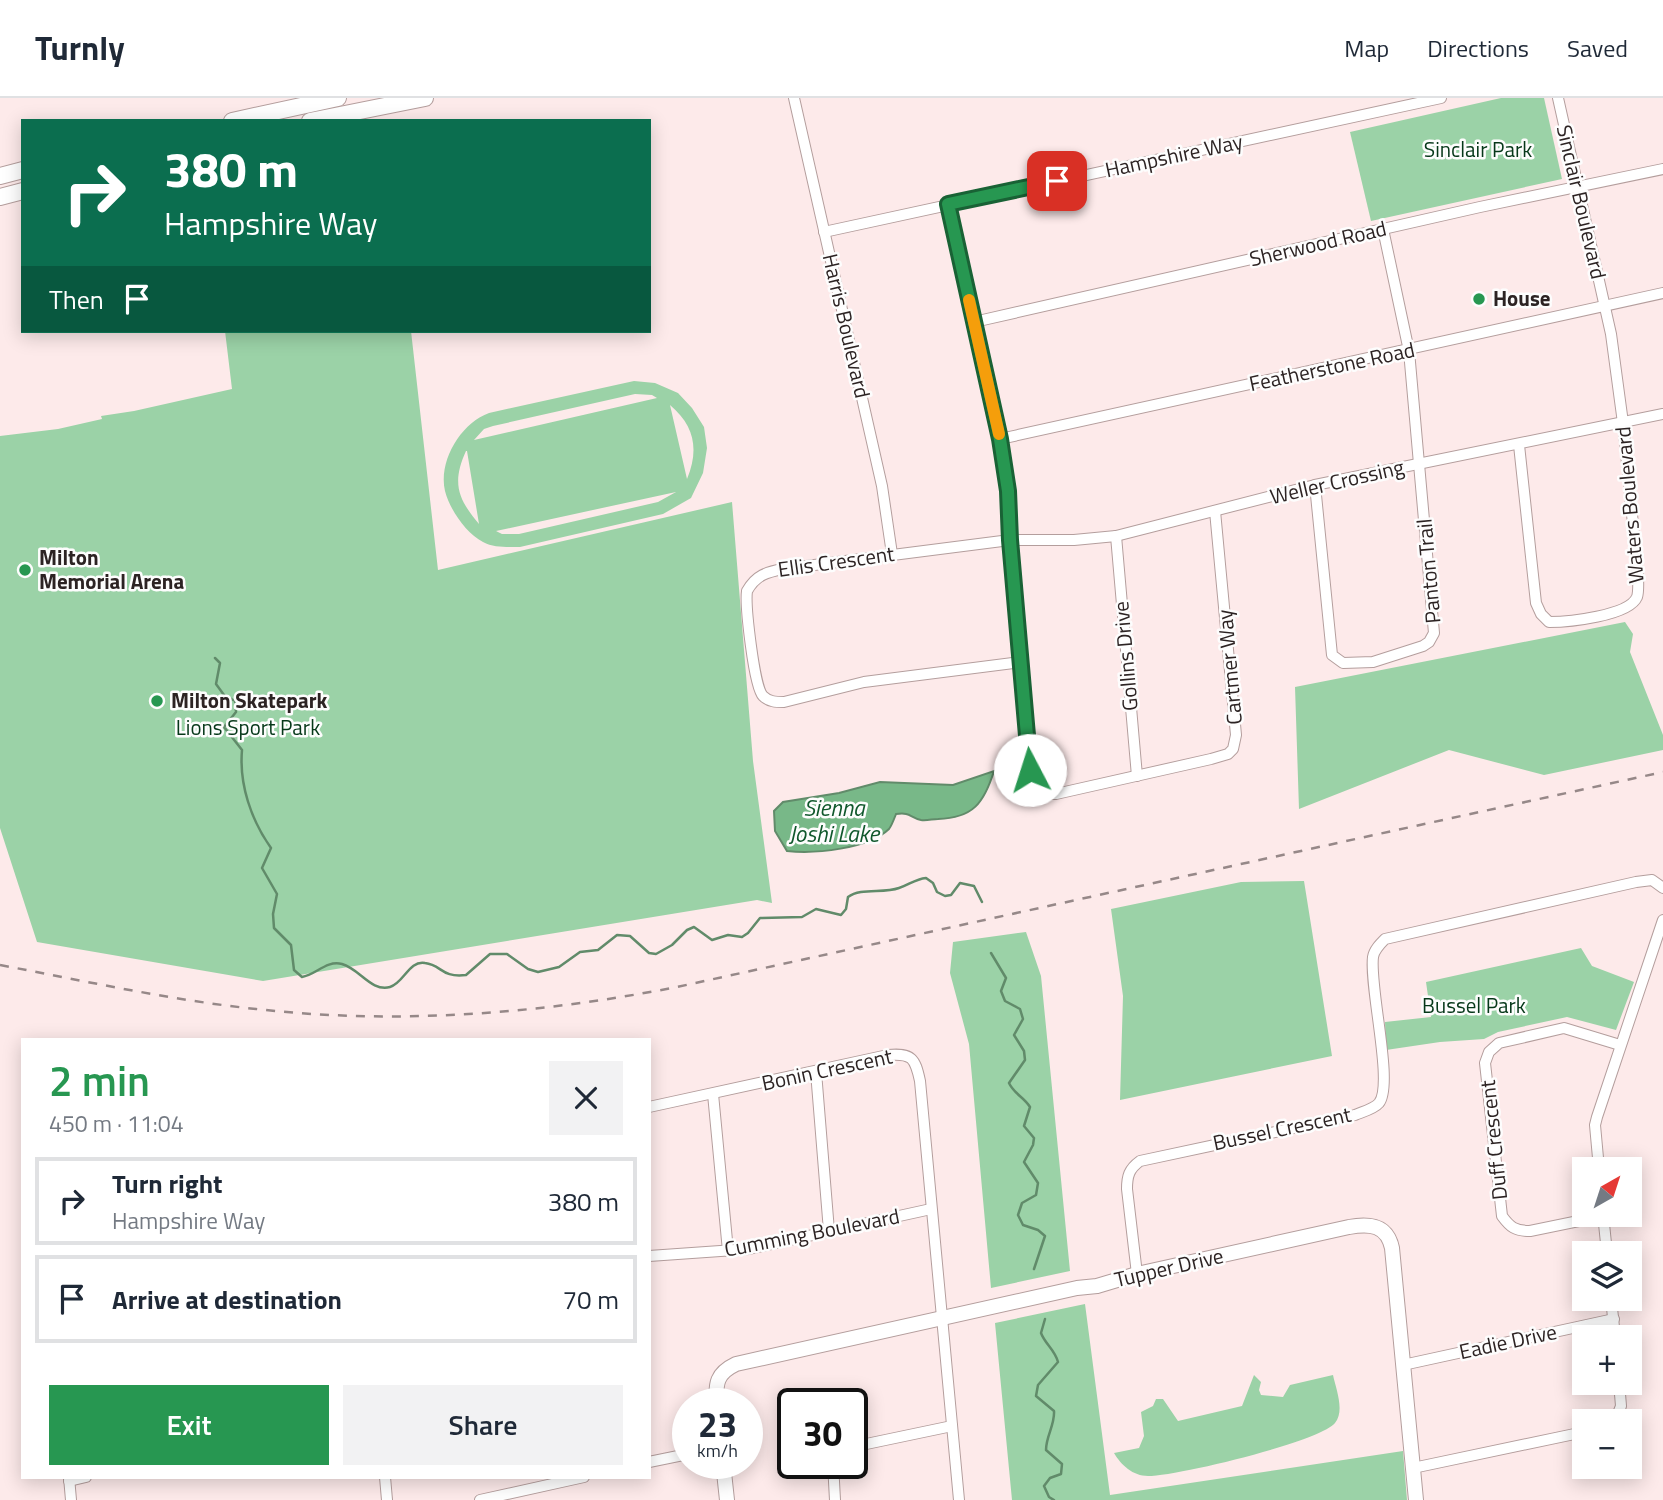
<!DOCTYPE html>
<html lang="en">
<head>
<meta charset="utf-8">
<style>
	:root { --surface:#fff; --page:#f2f2f3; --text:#1f2937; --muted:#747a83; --line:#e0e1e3; --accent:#279751 }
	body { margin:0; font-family:"Titillium Web",sans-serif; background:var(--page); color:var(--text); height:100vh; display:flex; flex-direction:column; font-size:26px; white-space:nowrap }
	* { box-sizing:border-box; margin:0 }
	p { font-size:23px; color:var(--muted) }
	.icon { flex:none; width:38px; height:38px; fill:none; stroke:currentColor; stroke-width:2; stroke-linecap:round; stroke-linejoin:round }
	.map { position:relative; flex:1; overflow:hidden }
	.side { position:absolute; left:21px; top:940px; width:630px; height:441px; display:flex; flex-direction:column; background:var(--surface); border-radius:0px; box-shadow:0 4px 18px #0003 }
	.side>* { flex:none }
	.hud { position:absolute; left:21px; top:21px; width:630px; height:214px; border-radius:0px; box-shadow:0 4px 18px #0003; background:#0b6e4f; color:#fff; overflow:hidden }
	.needle { width:46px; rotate:39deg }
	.buttons { position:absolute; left:1572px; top:1059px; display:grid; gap:14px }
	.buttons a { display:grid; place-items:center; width:70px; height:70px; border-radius:0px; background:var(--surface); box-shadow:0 4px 18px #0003; font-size:35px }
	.speed { position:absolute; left:672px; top:1290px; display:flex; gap:14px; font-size:35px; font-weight:700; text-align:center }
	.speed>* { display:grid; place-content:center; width:91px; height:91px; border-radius:50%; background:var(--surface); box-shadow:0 4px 18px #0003; line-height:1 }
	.speed small { font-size:18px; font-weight:400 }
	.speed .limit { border:4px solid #111; border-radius:10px; background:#fff; color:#111 }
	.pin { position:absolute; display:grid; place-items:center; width:60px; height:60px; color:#fff; margin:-30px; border-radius:14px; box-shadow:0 4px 10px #0006 }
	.me { position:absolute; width:77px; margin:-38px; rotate:355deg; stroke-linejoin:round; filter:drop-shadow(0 0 5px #0008) }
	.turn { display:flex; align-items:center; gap:24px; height:147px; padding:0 28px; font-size:32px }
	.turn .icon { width:91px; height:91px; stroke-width:2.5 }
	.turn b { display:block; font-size:49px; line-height:60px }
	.then { display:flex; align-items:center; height:66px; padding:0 28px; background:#0003; gap:14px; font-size:26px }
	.round { display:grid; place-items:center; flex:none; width:74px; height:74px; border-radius:0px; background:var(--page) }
	.headline { display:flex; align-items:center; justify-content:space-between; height:119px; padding:0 28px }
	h1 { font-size:42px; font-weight:600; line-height:52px; color:var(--accent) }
	.cta { display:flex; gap:14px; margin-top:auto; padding:14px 28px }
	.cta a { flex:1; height:80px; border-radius:0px; background:var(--accent); color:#fff; font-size:28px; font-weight:600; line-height:80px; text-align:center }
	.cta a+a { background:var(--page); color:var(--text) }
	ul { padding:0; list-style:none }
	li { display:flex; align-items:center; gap:21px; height:88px; margin:0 14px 10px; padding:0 14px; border:4px solid var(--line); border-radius:0px }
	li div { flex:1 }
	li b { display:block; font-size:26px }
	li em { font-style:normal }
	header { display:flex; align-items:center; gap:42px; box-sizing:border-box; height:98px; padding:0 35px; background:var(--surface); border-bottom:2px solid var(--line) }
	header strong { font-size:33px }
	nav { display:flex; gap:38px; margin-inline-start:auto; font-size:24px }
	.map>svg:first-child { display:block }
	.green { fill:#9bd2a7; fill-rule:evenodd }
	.water { fill:#78b888; stroke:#618b6a; stroke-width:2 }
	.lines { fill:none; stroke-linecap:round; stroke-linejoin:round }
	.stream { stroke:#618b6a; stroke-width:2.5 }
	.minor-casing { stroke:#b49e9d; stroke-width:12 }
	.tertiary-casing { stroke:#b49e9d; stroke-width:16 }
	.secondary-casing { stroke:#b49e9d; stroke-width:18 }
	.minor { stroke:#fff; stroke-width:10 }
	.tertiary { stroke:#fff; stroke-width:14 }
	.secondary { stroke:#fff; stroke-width:16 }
	.rail { stroke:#968888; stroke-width:2.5; stroke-dasharray:9 9; stroke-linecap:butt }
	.route-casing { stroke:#196235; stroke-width:18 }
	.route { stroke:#279751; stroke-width:12 }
	.slow { stroke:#f59e0b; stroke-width:12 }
	.poi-dot { fill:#279751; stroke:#fdfdfd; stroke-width:2.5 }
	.labels { text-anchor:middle; stroke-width:5; stroke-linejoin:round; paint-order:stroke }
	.park-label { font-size:21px; fill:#063819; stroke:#fdfdfd }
	.street-label { font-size:21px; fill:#2c2323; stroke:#fdfdfd }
	.poi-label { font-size:21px; font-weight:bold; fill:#2c2323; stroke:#fdfdfd; text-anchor:start }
	.water-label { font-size:23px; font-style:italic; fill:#10582c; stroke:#fdfdfd }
</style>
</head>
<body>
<header>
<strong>Turnly</strong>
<nav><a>Map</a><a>Directions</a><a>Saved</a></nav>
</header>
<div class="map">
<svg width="1663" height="1402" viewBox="0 0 1663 1402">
	<rect width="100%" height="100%" fill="#fdeaea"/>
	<g class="green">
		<path d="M1501 0H1544L1562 81 1371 123 1350 34Z"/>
		<path d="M225 233H411L438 472 732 404 753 663 772 805 757 802 263 883 37 844 0 730V338L58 331 102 321 101 318 134 313 232 291Z"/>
		<path d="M634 283 655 285 678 295 692 310 704 329 707 350 703 375 691 400 663 416 520 449C508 449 494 450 483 444 466 435 450 412 445 393 438 363 461 325 489 315ZM635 296 652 297 657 300 474 342 484 331 493 328ZM670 307C695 328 699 352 687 381ZM466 353H467L479 426C457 400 452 384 466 353ZM676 394 658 404 519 436H502L496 433Z"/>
		<path d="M1625 524 1633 536 1630 554 1663 637V652L1544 677 1449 652 1299 711 1295 589Z"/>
		<path d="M1304 783 1332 958 1120 1002 1123 898 1111 811 1241 784Z"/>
		<path d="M1026 834 1041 878 1070 1173 991 1190 969 946 950 875 953 844Z"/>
		<path d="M1581 850 1592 868 1634 884 1616 932 1567 919 1498 934 1484 941 1440 944 1386 952 1385 924 1431 919 1426 884Z"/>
		<path d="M1085 1206 1110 1397 1403 1353 1407 1402H1012L995 1225Z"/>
		<path d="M1254 1277 1261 1284 1259 1292 1261 1297 1283 1299 1290 1287 1333 1277C1336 1291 1345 1313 1335 1325 1319 1344 1177 1378 1148 1378 1133 1378 1121 1367 1114 1355L1139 1350 1144 1338 1141 1314 1153 1308 1156 1301H1163L1178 1323 1242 1308Z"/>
	</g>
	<path class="water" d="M994 673C984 705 973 720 938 721 933 721 926 723 921 722 909 719 911 714 896 716 894 721 892 727 889 731 868 751 815 756 787 753L775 733 774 713 783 704 839 695 880 684 953 687Z"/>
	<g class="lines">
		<g class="stream">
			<path d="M215 560 220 565 216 586 224 597 235 603 236 614 224 629 242 652C239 686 251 722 271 750L262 770 277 796 273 816 274 830 291 847 294 872 302 879C316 877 326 862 342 866 360 871 371 894 390 889 404 885 409 862 425 865 442 867 441 880 466 877L490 856H507L528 871 538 874 559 869 580 854 598 852 617 837 630 838 649 855 656 856 672 847 687 832 694 829 712 842 728 837 742 839 748 835 760 820 802 819 816 811 841 817 846 811 848 799C861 789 883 796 899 790 909 787 915 781 926 780L933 785 937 794 945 798 951 797 960 785 974 788 982 804"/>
			<path d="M991 855 1006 880 1001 893 1005 903 1020 911 1023 921 1014 937 1024 953 1025 962 1009 985C1014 996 1024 999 1030 1009L1024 1028 1034 1040 1033 1047 1024 1064 1038 1085 1036 1097 1022 1105 1018 1117 1023 1127 1038 1132 1045 1138 1034 1171"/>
			<path d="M1045 1221 1041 1235C1045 1246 1055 1252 1058 1264L1038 1287 1036 1298 1054 1313C1055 1327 1046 1338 1046 1352L1062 1366 1061 1376 1050 1380 1044 1388 1049 1399 1054 1402"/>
		</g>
		<defs>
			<g id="minor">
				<path d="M794 0 882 388 892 456"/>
				<path d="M948 106 1000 341 1008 393 1010 442 1030 672C1033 689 1038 697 1056 696L1211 661 1228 656 1233 651 1236 637 1215 413"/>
				<path d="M824 134 1441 0"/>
				<path d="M974 224 1480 109 1663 71"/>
				<path d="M1000 341 1663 195"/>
				<path d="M1519 347 1536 505 1541 516 1549 524C1568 524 1629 518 1637 499 1639 493 1638 483 1638 477L1623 325 1611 236 1558 0"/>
				<path d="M1315 387 1332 557 1343 565 1373 564 1423 548 1429 544 1434 535 1409 253 1383 131"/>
				<path d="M1116 438 1137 678"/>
				<path d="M1021 564 864 584 784 604C776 604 769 604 763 598 754 589 745 507 747 493 756 477 767 474 783 471L1010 442H1074L1116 438 1315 387 1663 316"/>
				<path d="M816 974 829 1133"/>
				<path d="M713 996 728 1153"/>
				<path d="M649 1009 888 957C912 955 915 960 920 983L959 1402"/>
				<path d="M1599 1071 1595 1027 1597 1019 1663 822"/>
				<path d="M1603 1116 1607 1155"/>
				<path d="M1603 1118 1530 1133C1515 1133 1510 1129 1502 1118L1485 965 1489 954 1499 945 1564 930 1620 947"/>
				<path d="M649 1158 749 1151 931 1111"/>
				<path d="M1137 1176 1127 1091C1127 1078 1129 1071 1140 1063L1355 1017C1362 1014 1374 1011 1379 1005 1394 986 1369 889 1373 859 1374 852 1380 846 1385 841L1636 784 1652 782 1663 790"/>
				<path d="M1611 1200 1615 1239"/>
				<path d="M1403 1267 1614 1221"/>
				<path d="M1615 1323 1621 1308 1619 1284"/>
				<path d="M852 1349 952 1328"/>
				<path d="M649 1364 688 1356"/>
				<path d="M833 1365 835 1402"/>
				<path d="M1413 1370 1584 1334"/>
				<path d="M69 1379 71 1402"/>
				<path d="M385 1379 387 1402"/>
				<path d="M69 1383 86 1379"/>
				<path d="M480 1402 584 1379"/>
			</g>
			<g id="tertiary">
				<path d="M717 1306C715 1285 717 1275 736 1266L1077 1190 1097 1188 1137 1176 1349 1129C1370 1125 1387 1127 1392 1150L1416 1402"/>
				<path d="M723 1365 727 1402"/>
			</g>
			<g id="secondary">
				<path d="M232 23 338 0"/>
				<path d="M310 23 425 0"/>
				<path d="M0 78 23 72"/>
				<path d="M0 99 23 93"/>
			</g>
		</defs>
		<use href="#minor" class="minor-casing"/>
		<use href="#tertiary" class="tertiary-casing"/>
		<use href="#secondary" class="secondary-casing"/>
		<use href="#minor" class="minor"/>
		<use href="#tertiary" class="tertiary"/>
		<use href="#secondary" class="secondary"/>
		<path class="rail" d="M0 867C85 883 170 902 256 911 397 927 538 916 677 889L1663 674"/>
	</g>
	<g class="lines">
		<defs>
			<path id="route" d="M1030 672 1010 442 1008 393 1000 341 948 106 1057 83"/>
		</defs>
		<use href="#route" class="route-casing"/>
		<use href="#route" class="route"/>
		<path class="slow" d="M969 202 999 336"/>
	</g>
	<g class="poi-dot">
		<circle cx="1479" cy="201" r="7"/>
		<circle cx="25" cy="472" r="7"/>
		<circle cx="157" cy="603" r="7"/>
	</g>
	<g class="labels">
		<g class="park-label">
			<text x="1478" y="59">Sinclair Park</text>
			<text x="248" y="637">Lions Sport Park</text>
			<text x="1474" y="915">Bussel Park</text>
		</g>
		<g class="street-label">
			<text transform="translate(1174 58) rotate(-12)" y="7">Hampshire Way</text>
			<text transform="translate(1581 104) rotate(77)" y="7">Sinclair Boulevard</text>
			<text transform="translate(1318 146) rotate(-13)" y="7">Sherwood Road</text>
			<text transform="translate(846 228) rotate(77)" y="7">Harris Boulevard</text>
			<text transform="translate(1332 269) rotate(-12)" y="7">Featherstone Road</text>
			<text transform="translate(1337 384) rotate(-13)" y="7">Weller Crossing</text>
			<text transform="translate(1630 407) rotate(-95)" y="7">Waters Boulevard</text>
			<text transform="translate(836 464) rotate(-8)" y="7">Ellis Crescent</text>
			<text transform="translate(1429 473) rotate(-95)" y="7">Panton Trail</text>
			<text transform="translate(1126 558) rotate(-95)" y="7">Gollins Drive</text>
			<text transform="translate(1230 569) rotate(-95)" y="7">Cartmer Way</text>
			<text transform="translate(827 972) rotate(-12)" y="7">Bonin Crescent</text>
			<text transform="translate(1282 1031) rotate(-12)" y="7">Bussel Crescent</text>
			<text transform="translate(1494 1042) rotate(-96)" y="7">Duff Crescent</text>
			<text transform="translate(812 1135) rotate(-11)" y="7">Cumming Boulevard</text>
			<text transform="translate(1169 1170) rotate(-13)" y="7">Tupper Drive</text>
			<text transform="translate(1508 1244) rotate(-12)" y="7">Eadie Drive</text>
		</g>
		<g class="poi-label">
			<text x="1493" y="208">House</text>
			<text x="39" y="467">Milton<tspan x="39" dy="24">Memorial Arena</tspan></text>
			<text x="171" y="610">Milton Skatepark</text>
		</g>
		<g class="water-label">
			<text x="834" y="718">Sienna<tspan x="834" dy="26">Joshi Lake</tspan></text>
		</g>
	</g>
</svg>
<div class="buttons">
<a><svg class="needle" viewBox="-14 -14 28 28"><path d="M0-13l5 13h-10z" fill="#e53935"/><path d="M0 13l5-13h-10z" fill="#747a83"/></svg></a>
<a><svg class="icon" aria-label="layers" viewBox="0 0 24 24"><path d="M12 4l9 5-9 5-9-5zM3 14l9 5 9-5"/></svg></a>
<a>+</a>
<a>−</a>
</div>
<div class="speed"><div>23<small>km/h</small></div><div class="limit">30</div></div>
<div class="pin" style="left:1057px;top:83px;background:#d93025"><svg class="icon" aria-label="arrive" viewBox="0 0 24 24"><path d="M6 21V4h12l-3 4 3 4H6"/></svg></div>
<svg class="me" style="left:1030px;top:672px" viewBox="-20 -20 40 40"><circle r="19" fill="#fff"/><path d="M0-13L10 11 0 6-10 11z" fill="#279751"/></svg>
<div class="hud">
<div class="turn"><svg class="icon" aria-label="right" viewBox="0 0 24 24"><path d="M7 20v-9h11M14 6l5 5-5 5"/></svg><div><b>380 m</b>Hampshire Way</div></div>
<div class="then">Then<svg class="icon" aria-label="arrive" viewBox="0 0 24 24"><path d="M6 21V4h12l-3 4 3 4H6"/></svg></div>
</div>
<section class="side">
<div class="headline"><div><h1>2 min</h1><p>450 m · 11:04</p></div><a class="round"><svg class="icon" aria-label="close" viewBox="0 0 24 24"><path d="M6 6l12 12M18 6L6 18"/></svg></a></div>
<ul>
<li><svg class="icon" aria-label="right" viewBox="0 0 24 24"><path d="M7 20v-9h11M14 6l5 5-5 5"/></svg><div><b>Turn right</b><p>Hampshire Way</p></div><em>380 m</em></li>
<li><svg class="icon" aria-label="arrive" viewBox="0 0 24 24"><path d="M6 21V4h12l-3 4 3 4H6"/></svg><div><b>Arrive at destination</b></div><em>70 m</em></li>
</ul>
<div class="cta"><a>Exit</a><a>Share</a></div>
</section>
</div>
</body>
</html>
